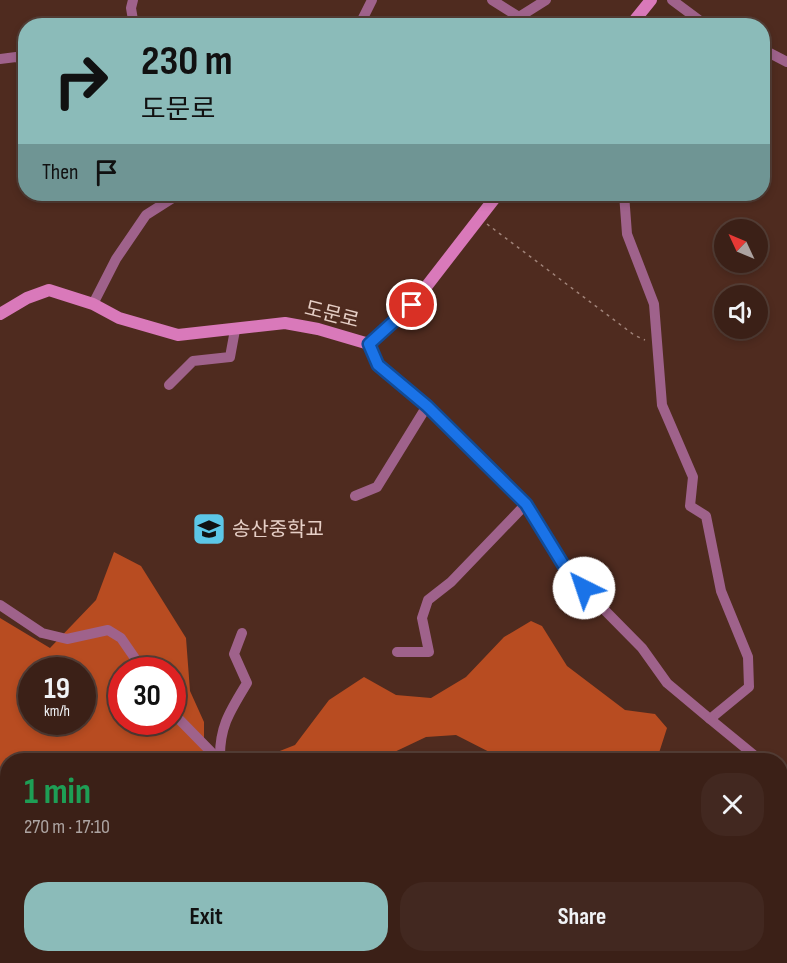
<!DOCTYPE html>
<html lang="en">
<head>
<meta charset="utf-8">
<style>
	:root { --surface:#3b2017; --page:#422820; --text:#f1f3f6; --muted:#aca3a1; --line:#543e36; --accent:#8bbbb9 }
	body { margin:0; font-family:"Sofia Sans Condensed","Noto Sans KR",sans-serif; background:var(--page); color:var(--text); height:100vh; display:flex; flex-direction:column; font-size:22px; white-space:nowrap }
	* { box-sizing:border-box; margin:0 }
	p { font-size:20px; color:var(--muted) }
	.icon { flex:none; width:33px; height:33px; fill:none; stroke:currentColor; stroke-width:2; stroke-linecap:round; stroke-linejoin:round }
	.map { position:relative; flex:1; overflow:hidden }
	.drawer { position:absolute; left:0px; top:753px; width:788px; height:210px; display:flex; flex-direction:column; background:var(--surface); border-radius:24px 24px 0 0; box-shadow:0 3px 9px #0003,0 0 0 2px var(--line) }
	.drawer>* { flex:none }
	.guide { position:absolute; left:18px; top:18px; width:752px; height:183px; border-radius:24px; box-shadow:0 3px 9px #0003,0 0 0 2px var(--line); background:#8bbbb9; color:#111; overflow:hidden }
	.needle { width:39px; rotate:314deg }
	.fabs { position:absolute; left:714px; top:219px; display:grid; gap:12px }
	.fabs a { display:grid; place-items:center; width:54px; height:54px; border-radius:50%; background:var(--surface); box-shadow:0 3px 9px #0003,0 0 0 2px var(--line); font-size:30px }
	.speed { position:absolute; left:18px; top:657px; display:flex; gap:12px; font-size:30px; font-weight:700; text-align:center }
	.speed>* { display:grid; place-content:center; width:78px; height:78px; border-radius:50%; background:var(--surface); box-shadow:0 3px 9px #0003,0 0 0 2px var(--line); line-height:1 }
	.speed small { font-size:15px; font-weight:400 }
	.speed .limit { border:9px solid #d22; background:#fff; color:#111 }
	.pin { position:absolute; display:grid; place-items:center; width:51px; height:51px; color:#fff; margin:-26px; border:3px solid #fff; border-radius:50%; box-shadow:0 2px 6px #0007 }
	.me { position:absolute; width:66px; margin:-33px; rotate:319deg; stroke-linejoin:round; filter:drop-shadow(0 0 4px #0008) }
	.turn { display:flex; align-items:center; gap:21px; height:126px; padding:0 24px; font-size:27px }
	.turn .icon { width:78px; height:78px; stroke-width:2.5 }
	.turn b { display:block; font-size:42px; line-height:51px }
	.then { display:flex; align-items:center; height:57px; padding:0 24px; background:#0003; gap:12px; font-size:22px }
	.round { display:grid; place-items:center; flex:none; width:63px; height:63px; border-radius:24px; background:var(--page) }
	.overview { display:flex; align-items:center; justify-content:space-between; height:102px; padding:0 24px }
	h1 { font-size:36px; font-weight:700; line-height:45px; color:#1e9e55 }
	.action { display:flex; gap:12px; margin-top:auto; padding:12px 24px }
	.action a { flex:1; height:69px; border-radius:24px; background:var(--accent); color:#111; font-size:24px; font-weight:700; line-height:69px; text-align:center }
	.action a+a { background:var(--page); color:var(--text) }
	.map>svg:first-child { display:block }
	.forest { fill:#b84c21; fill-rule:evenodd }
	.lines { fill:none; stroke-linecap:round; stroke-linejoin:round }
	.path { stroke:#a08379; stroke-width:1.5; stroke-dasharray:3 4.5; stroke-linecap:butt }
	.lane { stroke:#9f628b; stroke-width:5 }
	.street { stroke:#9f628b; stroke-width:10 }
	.secondary { stroke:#d979ba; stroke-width:12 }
	.highway { stroke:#fcc0e7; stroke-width:18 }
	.route-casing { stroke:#114b97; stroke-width:15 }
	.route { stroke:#1a73e8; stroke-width:10 }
	.labels { text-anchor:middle; stroke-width:4.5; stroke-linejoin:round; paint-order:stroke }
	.street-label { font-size:20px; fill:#e6cfc6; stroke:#4f2b1f }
	.poi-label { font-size:20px; fill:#e6cfc6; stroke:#4f2b1f; text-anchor:start }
</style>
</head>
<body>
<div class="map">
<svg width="787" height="963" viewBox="0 0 787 963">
	<rect width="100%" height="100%" fill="#4f2b1f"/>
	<g class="forest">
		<path d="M114 552 141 566 186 638 190 691 204 722V760H8L7 799 0 798V618L50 648 96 600ZM32 670H82V722H32ZM122 670H172V722H122Z"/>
		<path d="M531 621 542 626 567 666 625 710 655 714 667 728 658 756 662 760H505L456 735 426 737 386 756V760H257L295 745 329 700 364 677 396 695 431 698 466 677 504 637Z"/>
		<path d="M780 812 787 816V963H709L719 956H780Z"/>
		<path d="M493 956H580L612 963H487Z"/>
	</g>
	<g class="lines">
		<path class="path" d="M487 224 634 335 645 340"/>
		<g class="lane">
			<path d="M315 956 326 963"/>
			<path d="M470 963 474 956"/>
		</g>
		<g class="street">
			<path d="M133 0 131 8 134 26"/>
			<path d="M492 0 519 17 517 26"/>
			<path d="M672 0 707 26"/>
			<path d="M519 17 546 0"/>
			<path d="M359 26 372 0"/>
			<path d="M762 49 787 62"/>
			<path d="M0 59 16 57 26 61"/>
			<path d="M93 304 116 259 146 215 179 194"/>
			<path d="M369 344 378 365 427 406"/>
			<path d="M169 385 193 361 230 357 235 330"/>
			<path d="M355 496 377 487 427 406 526 504"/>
			<path d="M0 605 42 633 67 639 108 630 121 638 143 670"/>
			<path d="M397 652H429L422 618 428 600 451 582 526 504 569 574 642 648 667 683 710 719 749 687 748 657 721 591 706 516 690 506 693 477 662 405 654 304 627 234 624 194"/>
			<path d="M172 712 219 760"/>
			<path d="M710 719 760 760"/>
			<path d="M220 760C219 727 230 711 247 683L234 654 242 633"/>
			<path d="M780 777 787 783"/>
			<path d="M780 950H787"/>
			<path d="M191 956 202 963"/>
			<path d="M92 963 96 956"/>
		</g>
		<g class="secondary">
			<path d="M630 26 651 0"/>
			<path d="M0 314 27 298 49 290 93 304 119 318 178 335 285 323 318 329 369 344 412 305 498 194"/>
		</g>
		<g class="highway">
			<path d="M0 847 8 850"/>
			<path d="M236 956 250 963"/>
			<path d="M260 956 273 963"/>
		</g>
	</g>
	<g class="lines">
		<defs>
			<path id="route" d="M412 305 369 344 378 365 427 406 526 504 569 574 584 588"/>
		</defs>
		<use href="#route" class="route-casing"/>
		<use href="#route" class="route"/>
	</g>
	<defs>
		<symbol id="school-square" viewBox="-11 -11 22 22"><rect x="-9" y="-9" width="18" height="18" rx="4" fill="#5cc7e7" stroke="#4f2b1f"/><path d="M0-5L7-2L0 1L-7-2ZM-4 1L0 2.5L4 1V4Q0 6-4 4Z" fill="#111"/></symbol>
	</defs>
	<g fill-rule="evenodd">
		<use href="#school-square" x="190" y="510" width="38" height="38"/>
	</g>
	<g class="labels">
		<g class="street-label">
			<text transform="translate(332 314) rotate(14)" y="7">도문로</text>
		</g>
		<g class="poi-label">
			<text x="232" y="536">송산중학교</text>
		</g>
	</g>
</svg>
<div class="fabs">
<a><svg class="needle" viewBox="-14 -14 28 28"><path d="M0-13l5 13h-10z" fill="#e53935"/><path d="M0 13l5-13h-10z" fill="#aca3a1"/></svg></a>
<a><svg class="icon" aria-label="sound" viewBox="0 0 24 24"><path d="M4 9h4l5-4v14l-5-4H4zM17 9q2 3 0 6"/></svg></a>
</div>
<div class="speed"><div>19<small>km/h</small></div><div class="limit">30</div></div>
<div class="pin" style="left:412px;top:305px;background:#d93025"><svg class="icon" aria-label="arrive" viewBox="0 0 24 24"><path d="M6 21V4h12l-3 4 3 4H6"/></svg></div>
<svg class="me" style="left:584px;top:588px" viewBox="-20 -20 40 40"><circle r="19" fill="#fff"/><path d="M0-13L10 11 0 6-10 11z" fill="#1a73e8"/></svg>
<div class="guide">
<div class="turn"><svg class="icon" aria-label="right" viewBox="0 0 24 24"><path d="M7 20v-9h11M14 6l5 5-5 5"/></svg><div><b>230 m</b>도문로</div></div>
<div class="then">Then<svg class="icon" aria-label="arrive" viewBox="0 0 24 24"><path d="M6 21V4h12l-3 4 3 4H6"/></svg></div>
</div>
<section class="drawer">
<div class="overview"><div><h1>1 min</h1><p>270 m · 17:10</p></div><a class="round"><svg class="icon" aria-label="close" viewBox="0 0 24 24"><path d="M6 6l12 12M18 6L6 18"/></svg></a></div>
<div class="action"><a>Exit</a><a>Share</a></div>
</section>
</div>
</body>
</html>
